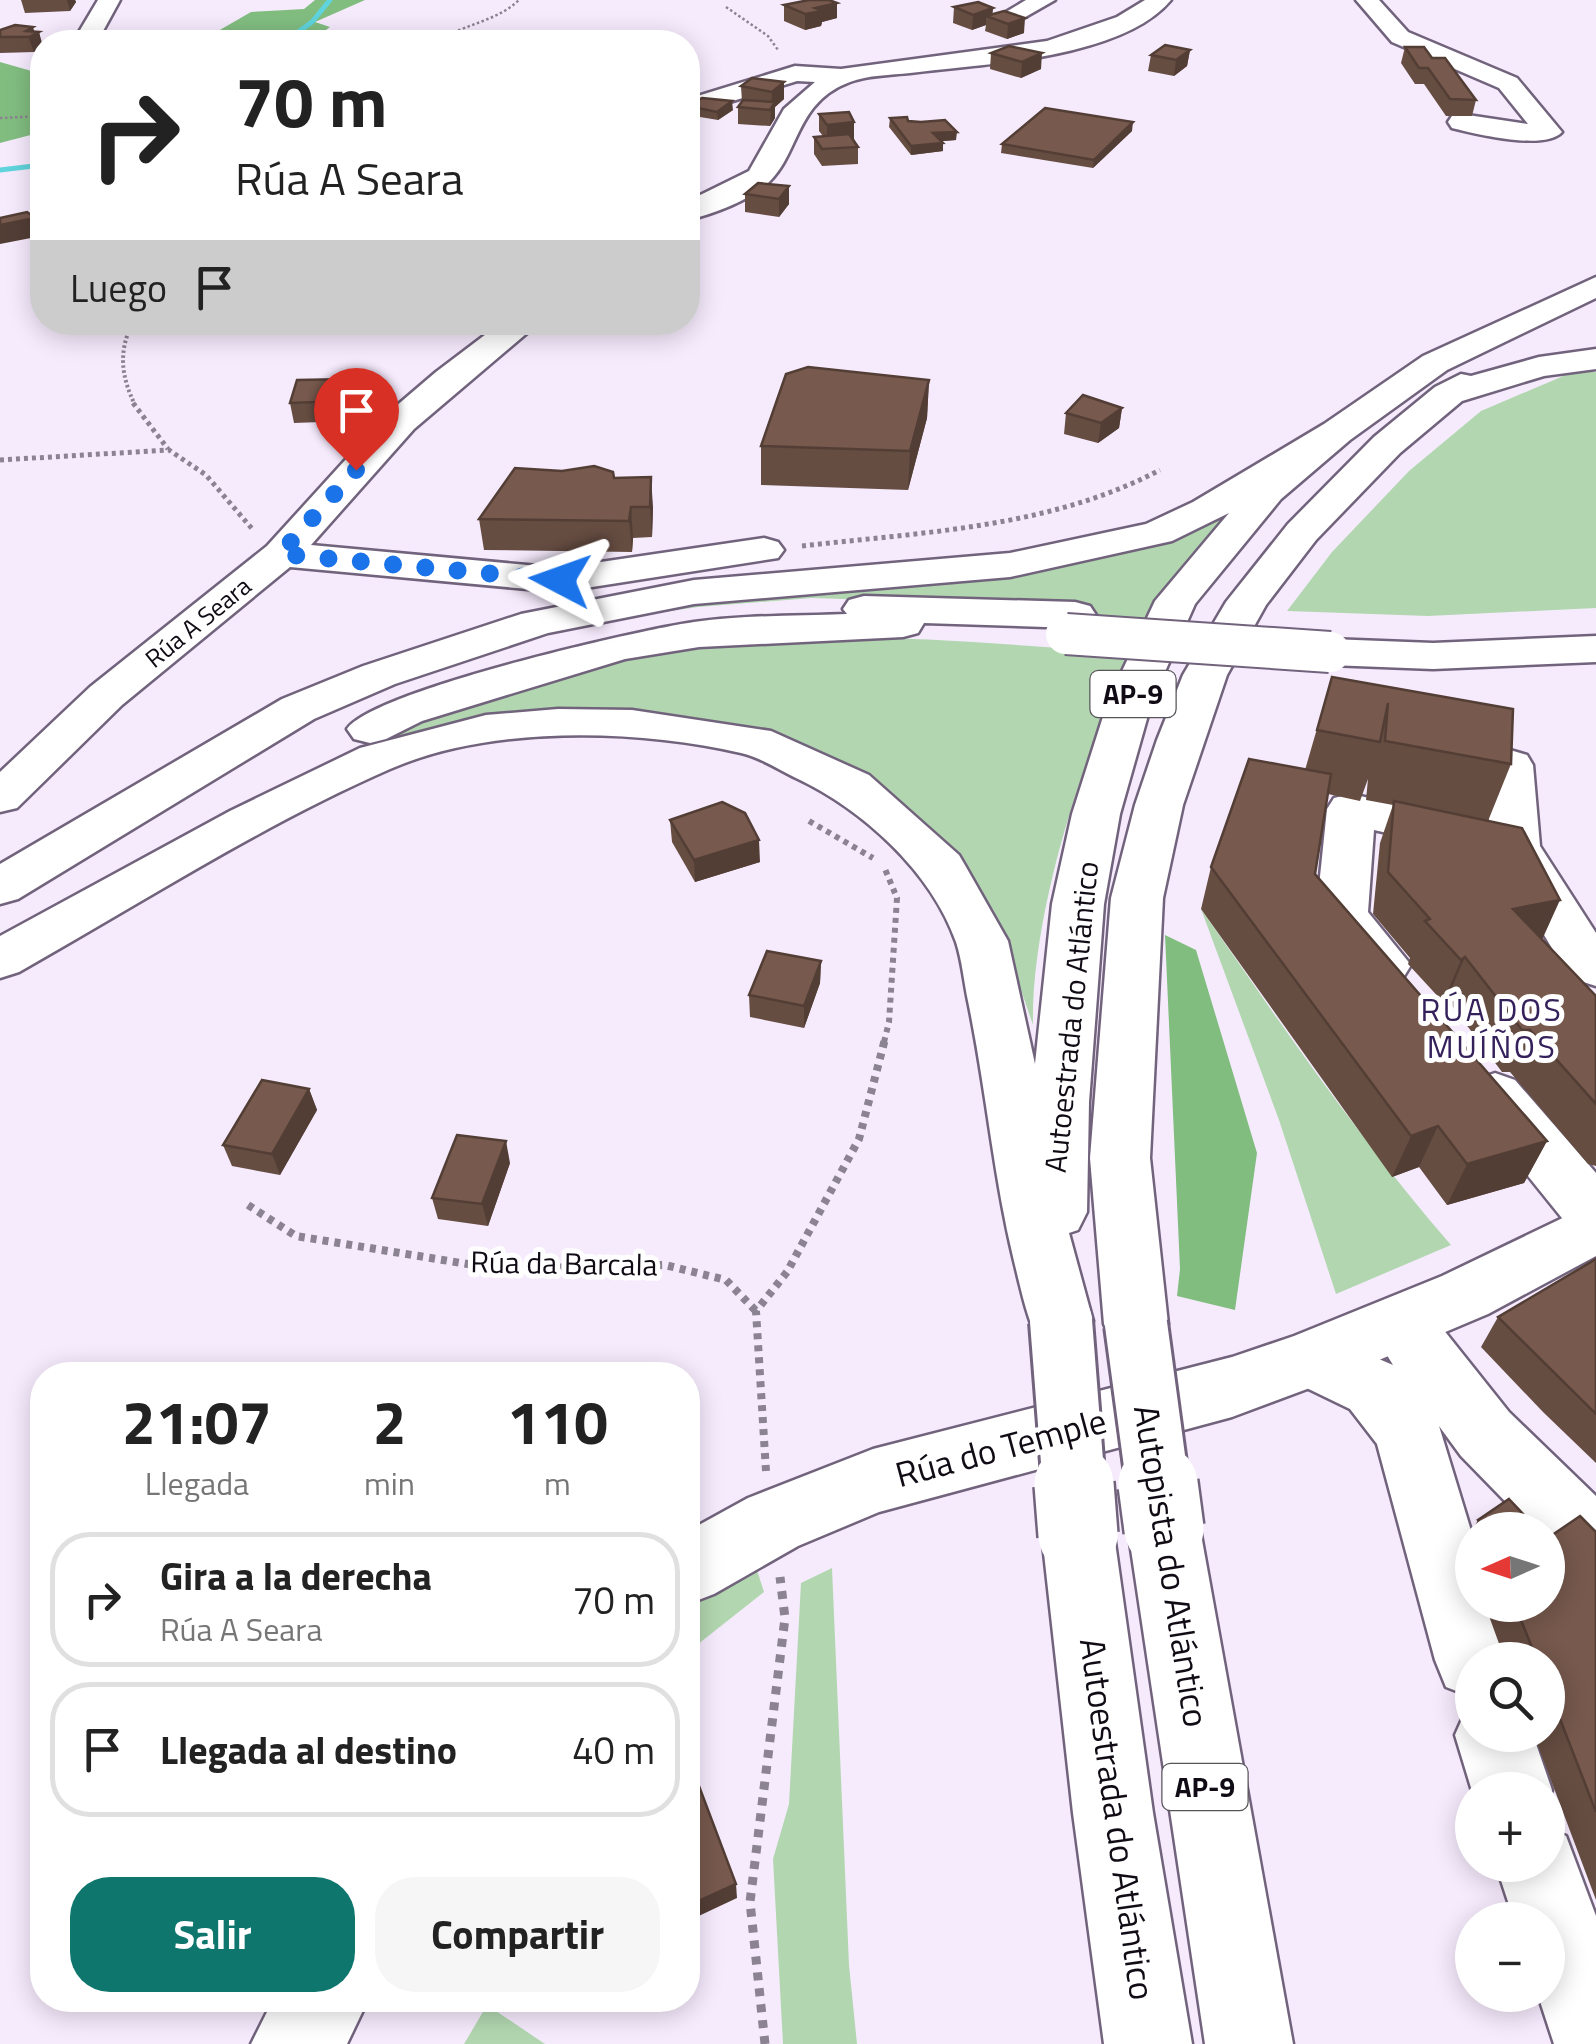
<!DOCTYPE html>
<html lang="es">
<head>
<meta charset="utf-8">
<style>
	:root { --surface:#fff; --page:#f6f6f6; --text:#222; --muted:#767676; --line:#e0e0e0; --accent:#0f766e }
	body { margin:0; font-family:"Titillium Web",sans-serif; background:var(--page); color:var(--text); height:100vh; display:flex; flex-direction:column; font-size:38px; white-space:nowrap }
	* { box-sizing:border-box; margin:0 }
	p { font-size:32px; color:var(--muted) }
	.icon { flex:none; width:55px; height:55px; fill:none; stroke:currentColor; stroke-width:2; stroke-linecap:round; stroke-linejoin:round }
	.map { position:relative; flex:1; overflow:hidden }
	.drawer { position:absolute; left:30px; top:1362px; width:670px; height:650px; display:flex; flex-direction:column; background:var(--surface); border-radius:40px; box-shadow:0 5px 25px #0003 }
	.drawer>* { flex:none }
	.hud { position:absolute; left:30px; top:30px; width:670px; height:305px; border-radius:40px; box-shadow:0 5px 25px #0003; background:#fff; color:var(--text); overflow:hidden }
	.needle { width:65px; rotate:267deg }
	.tools { position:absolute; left:1455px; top:1512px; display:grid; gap:20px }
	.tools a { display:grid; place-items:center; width:110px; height:110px; border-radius:50%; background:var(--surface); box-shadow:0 5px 25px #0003; font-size:50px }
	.pin { position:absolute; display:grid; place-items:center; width:85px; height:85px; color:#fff; margin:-102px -42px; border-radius:50% 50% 50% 0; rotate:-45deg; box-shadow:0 0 10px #0007 }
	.pin .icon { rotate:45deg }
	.me { position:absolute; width:110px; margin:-55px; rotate:274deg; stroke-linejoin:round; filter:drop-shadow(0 0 8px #0008) }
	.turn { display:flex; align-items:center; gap:35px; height:210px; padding:0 40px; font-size:45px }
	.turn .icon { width:130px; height:130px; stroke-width:2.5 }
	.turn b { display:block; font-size:70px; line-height:85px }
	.then { display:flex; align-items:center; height:95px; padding:0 40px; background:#0003; gap:20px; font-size:38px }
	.eta { display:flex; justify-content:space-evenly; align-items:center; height:170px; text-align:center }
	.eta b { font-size:60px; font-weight:700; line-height:70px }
	.button { display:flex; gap:20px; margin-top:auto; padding:20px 40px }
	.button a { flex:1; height:115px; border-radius:40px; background:var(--accent); color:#fff; font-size:40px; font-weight:700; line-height:115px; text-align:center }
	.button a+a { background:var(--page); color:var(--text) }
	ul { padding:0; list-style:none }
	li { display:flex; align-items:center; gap:30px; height:135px; margin:0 20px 15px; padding:0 20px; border:5px solid var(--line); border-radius:40px }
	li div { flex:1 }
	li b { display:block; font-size:38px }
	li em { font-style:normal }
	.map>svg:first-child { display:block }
	.green { fill:#b2d7b0 }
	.forest { fill:#82bd80 }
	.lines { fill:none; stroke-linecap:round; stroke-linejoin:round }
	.stream { stroke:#5fd4dc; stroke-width:5 }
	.minor-casing { stroke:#72637d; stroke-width:5 }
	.major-casing { stroke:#72637d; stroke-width:5 }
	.highway-casing { stroke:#72637d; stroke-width:5 }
	.path-far5 { stroke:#8b8391; stroke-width:2.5; stroke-dasharray:2.5 2.5; stroke-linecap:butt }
	.path-far4 { stroke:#8b8391; stroke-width:4; stroke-dasharray:2.5 2.5; stroke-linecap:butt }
	.path-far3 { stroke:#8b8391; stroke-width:5; stroke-dasharray:4 4; stroke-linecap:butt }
	.path-far2 { stroke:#8b8391; stroke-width:6; stroke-dasharray:5 5; stroke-linecap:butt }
	.path-far1 { stroke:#8b8391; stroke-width:8; stroke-dasharray:6 6; stroke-linecap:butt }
	.path { stroke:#8b8391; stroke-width:9; stroke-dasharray:8 8; stroke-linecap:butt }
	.minor { fill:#fff; fill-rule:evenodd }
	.major { fill:#fff; fill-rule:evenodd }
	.highway { fill:#fff; fill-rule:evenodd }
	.highway-bridge-far2-casing { stroke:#72637d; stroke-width:44; stroke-linecap:butt }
	.highway-bridge-far1-casing { stroke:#72637d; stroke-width:68; stroke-linecap:butt }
	.highway-bridge-casing { stroke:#72637d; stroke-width:84; stroke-linecap:butt }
	.highway-bridge-far2 { stroke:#fff; stroke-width:40 }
	.highway-bridge-far1 { stroke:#fff; stroke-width:62 }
	.highway-bridge { stroke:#fff; stroke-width:79 }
	.wall { fill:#664d42 }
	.shaded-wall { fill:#533e36 }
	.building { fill:#77594d; stroke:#533e36; stroke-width:2.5 }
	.route { stroke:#1a73e8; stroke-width:18; stroke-dasharray:0 32.4 }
	.labels { text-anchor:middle; stroke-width:10; stroke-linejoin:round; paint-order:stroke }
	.far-street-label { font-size:25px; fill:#100b14; stroke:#fff }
	.shield { fill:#fff; stroke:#58545a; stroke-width:2.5 }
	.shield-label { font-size:28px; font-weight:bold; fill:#100b14 }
	.street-label { font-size:30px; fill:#100b14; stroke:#fff }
	.neighbourhood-label { font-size:32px; letter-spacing:2.5px; fill:#34205b; stroke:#fff }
	.near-street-label { font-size:35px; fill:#100b14; stroke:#fff }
</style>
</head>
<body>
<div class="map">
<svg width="1596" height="2044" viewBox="0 0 1596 2044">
	<rect width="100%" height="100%" fill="#f6ebfd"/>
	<g class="green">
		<path d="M1575 371 1596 372V608L1428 616 1287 611 1332 552 1409 471 1481 411Z"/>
		<path d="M1236 507 1106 712C1070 798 1031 931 1033 1025L994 911 950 850 715 723 661 713 597 712 432 729 387 741C404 716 455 708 483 700 529 686 575 669 622 658 765 626 919 638 1059 648L1085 607 812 598 698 607 603 621 725 597 1088 560 1144 546Z"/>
		<path d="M1201 909C1281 1024 1359 1139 1451 1245L1336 1294 1279 1120Z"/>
		<path d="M755 1564 764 1592 688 1652V1604Z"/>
		<path d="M832 1568 849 1965 857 2044H783L773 1859 789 1804 801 1583Z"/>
		<path d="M487 2005 545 2044H464Z"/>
	</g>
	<g class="forest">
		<path d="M315 0H365L315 22 330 27 314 39 321 42H199L251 12 304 9Z"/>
		<path d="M0 62 42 74V132L0 143Z"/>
		<path d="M1165 935 1196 950 1257 1153 1235 1310 1177 1296 1180 1269Z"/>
	</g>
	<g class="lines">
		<g class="stream">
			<path d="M284 42 312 22 330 0"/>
			<path d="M0 170 42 165"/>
		</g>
		<defs>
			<g id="minor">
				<path d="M98 0H120L97 42H73Z"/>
				<path d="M1026 0H1055L1020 20H1004L1001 15Z"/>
				<path d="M1145 0H1171C1122 59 982 64 910 73 891 75 868 75 850 82 796 102 800 151 770 181 752 200 713 214 688 220V201L749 171 784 109 815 82 797 81 688 115V99L795 66 841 69 1047 41 1117 17Z"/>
				<path d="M1356 0H1379L1408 32 1517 78 1562 132C1545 151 1476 134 1452 128L1448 122 1452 116 1461 114 1528 124 1499 88 1392 42Z"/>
				<path d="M502 322H540L414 429 311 545 560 568 764 538 778 542 784 550 778 558 560 592 290 567 122 705 17 808 0 812V772L90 687 267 546 388 413 436 372Z"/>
				<path d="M1510 750 1527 755 1533 765 1540 846 1596 933V986L1577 980 1565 970 1498 858 1374 830 1368 912 1411 965 1403 978C1361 991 1336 948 1316 915L1327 809 1334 798 1351 794 1489 824 1487 765 1493 755Z"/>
				<path d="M1495 1073 1515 1080 1596 1173V1240L1574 1233 1475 1110 1466 1095 1475 1080Z"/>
				<path d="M1400 1296 1423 1304 1509 1412 1596 1496V1579L1571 1569 1548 1545V1530H1533L1461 1456 1439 1426 1472 1534V1605H1494L1511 1660H1472V1697L1446 1687 1435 1660 1377 1444 1350 1409 1288 1379 1278 1359 1288 1339 1311 1330 1393 1365 1368 1324 1377 1304Z"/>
				<path d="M1472 1705V1735H1533L1552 1790 1548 1800V1790L1472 1791 1455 1735 1467 1708Z"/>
				<path d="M1548 1828 1566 1836 1596 1916V2044H1554L1538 1995H1548V1920H1514L1496 1865H1548Z"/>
			</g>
			<g id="major">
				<path d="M1596 1202V1256L1488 1314 1334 1379 1232 1417 879 1512 798 1546 714 1594 688 1604V1531L748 1498 873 1449 1232 1357 1294 1336 1442 1276Z"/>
				<path d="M273 2000H368L347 2044H251Z"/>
			</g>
			<g id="highway">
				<path d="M1596 277V298L1447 370 1350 440 1281 499 1195 604 1152 701 1120 814 1104 904 1089 1102 1087 1212 1078 1230 1069 1233 1093 1321 1084 1341 1061 1349 1038 1341C1026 1315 1021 1289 1014 1261 993 1175 986 1087 968 1001 964 982 962 960 956 942 931 871 862 809 796 778 779 770 760 757 741 753 635 729 491 725 390 769 262 825 141 903 19 972L0 978V936L230 811 360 748 486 715 558 709 632 710 771 731 869 775 959 855 966 867 1008 941 1035 1064 1052 904 1072 814 1108 701 1155 601 1229 513 1172 541 1010 577 694 604 548 633 395 684 314 719 18 899 0 904V864L282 699 363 666 521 614 694 580 1010 553 1146 524 1193 502 1324 424 1423 356Z"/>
				<path d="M1596 349V369L1544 376 1462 401 1400 453 1316 540 1266 605 1227 675 1183 805 1163 898 1150 1158 1168 1324 1159 1344 1136 1352 1113 1344 1104 1324 1090 1158 1111 898 1135 805 1157 740 1183 675 1226 602 1288 524 1374 437 1435 387 1461 374 1471 376 1539 357Z"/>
				<path d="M864 596 1075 602 1090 606 1096 615 1090 624 1075 628 924 623 918 633 903 637 699 647 625 659 422 721 386 739 370 743 354 739 347 729C373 691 638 630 694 622 744 615 796 616 847 614L843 609 849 600Z"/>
				<path d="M1596 636V662L1433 669 1330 665 1315 661 1308 652 1315 643 1330 639 1433 643Z"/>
				<path d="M1164 1495 1189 1505 1200 1529 1293 2044H1205L1128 1529 1139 1505Z"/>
				<path d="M1078 1501 1103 1511 1114 1535 1153 1813 1192 2044H1104L1073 1813 1042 1535 1053 1511Z"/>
			</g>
		</defs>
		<use href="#minor" class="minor-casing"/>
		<use href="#major" class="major-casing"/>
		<use href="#highway" class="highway-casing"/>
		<g class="path-far5">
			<path d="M726 7 768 36 778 50"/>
			<path d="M616 36V42"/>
			<path d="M436 42C463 24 496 22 519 0"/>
			<path d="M0 118 42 116"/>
		</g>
		<path class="path-far4" d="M133 322C118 351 121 376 135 405"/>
		<g class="path-far3">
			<path d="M133 403 168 449"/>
			<path d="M0 460 169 450 206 475 254 531"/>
			<path d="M802 546C924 532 1049 528 1160 470"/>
		</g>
		<g class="path-far2">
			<path d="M809 821 873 858"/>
			<path d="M884 1042 889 1022 897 898 885 869"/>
		</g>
		<g class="path-far1">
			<path d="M248 1205 296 1236 498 1269 665 1265 726 1280 756 1311"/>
			<path d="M766 1471 756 1311 787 1272 859 1139 885 1039"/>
		</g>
		<path class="path" d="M765 2044 750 1902 785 1618 780 1577"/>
		<use href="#minor" class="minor"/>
		<use href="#major" class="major"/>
		<use href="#highway" class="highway"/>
		<defs>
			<path id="highway-bridge-far2" d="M1066 634 1330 652"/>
			<g id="highway-bridge-far1">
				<path d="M1061 1321 1074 1487"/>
				<path d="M1136 1324 1158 1487"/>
			</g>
			<g id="highway-bridge">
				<path d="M1074 1484 1078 1535"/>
				<path d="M1158 1484 1164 1529"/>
			</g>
		</defs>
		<use href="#highway-bridge-far2" class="highway-bridge-far2-casing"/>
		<use href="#highway-bridge-far1" class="highway-bridge-far1-casing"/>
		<use href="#highway-bridge" class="highway-bridge-casing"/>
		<use href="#highway-bridge-far2" class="highway-bridge-far2"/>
		<use href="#highway-bridge-far1" class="highway-bridge-far1"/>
		<use href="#highway-bridge" class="highway-bridge"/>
	</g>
	<g class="wall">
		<path d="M21 0H75L76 2 70 11 25 13Z"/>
		<path d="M837 3V18L822 22 821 26 805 30 784 21V5Z"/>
		<path d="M954 7 993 8 992 14 1024 33 1007 39 985 31 986 25 972 30 953 23Z"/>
		<path d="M0 30 39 32 42 48 34 52 0 53Z"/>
		<path d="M1009 46 1041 69 1021 78 990 69 991 53Z"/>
		<path d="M1405 47 1432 58 1476 100 1472 116H1446L1424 84H1415L1401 63Z"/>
		<path d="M1190 50 1187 66 1174 76 1148 71 1151 55Z"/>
		<path d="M784 82V99L775 107V118L770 126 738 124V107L742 102 741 86Z"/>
		<path d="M688 106 733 110 718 120 688 115Z"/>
		<path d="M819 114 854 122V139L858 147V164L822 166 814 154V137L823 136 819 131Z"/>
		<path d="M890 118 908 121 956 140 941 141 943 143V151L911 155 889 127Z"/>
		<path d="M1132 131 1093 168 1001 153 1002 144Z"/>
		<path d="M789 186V204L779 217 745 212V194Z"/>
		<path d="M929 380 927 418 908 490 761 485V446Z"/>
		<path d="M353 398 348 421 294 423 290 403Z"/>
		<path d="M1122 408 1119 428 1098 443 1064 434 1066 413Z"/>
		<path d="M614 478 653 507 652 537 633 538 632 552 484 550 479 519Z"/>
		<path d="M1332 677 1511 764 1488 821 1542 940 1596 996V1166L1588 1164 1510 1072H1502L1447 999 1443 1002 1408 964 1410 958 1373 914 1380 843 1393 805 1366 800 1368 779 1360 801 1328 794 1315 874 1547 1141 1524 1183 1447 1205 1419 1167 1392 1177 1201 909 1211 867 1305 770Z"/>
		<path d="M670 820 760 862 695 882 672 842Z"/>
		<path d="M821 961 820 983 804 1028 750 1017 749 995Z"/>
		<path d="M309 1089 317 1110 280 1175 232 1166 223 1145Z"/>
		<path d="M510 1163 488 1226 438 1219 432 1198Z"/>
		<path d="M1596 1259V1463L1543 1412 1481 1347 1498 1317Z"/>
		<path d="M1478 1520 1538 1530 1472 1531Z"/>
		<path d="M1596 1532V1900L1534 1735H1548V1660H1505L1485 1605H1548Z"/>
	</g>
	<g class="shaded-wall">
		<path d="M67 0H75L76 2 70 11Z"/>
		<path d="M837 3V18L822 22 821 26 805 30V14L815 8Z"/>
		<path d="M993 8 992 18 986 16V25L972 30 973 15Z"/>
		<path d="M1025 18 1024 33 1007 39 1008 24Z"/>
		<path d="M33 27 35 34 39 32 42 43V48L34 52 26 31Z"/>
		<path d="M1190 50 1187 66 1174 76 1176 60Z"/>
		<path d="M1042 53 1041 69 1021 78 1022 62Z"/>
		<path d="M784 82V99L775 107V118L770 126 772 92Z"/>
		<path d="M732 101 733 110 718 120 717 112Z"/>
		<path d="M854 122V139L827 142V125Z"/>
		<path d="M1133 122 1132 131 1093 168 1094 160Z"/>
		<path d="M957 132 956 140 933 142V133Z"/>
		<path d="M943 143V151L911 155V146Z"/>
		<path d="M689 157 690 174 688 179V160Z"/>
		<path d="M789 186V204L779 217V199Z"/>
		<path d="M35 218 41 236 0 244V225Z"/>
		<path d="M349 379 353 398 348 421 344 401Z"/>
		<path d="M929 380 927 418 908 490 910 451Z"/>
		<path d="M1122 408 1119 428 1098 443 1101 423Z"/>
		<path d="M651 477 653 507 652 537 650 507Z"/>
		<path d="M631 507 633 538 632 552 629 521Z"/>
		<path d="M759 840 760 862 695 882 694 860Z"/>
		<path d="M1560 900 1541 942 1513 909Z"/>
		<path d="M1465 957 1447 999 1443 1002 1461 960Z"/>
		<path d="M821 961 820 983 804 1028V1006Z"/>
		<path d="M309 1089 317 1110 280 1175 272 1154Z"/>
		<path d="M1438 1126 1419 1167 1392 1177 1411 1136Z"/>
		<path d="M506 1141 510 1163 488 1226 482 1204Z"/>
		<path d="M1547 1141 1524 1183 1447 1205 1467 1164Z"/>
		<path d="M736 1884 737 1898 688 1921V1906Z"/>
	</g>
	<g class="building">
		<path d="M809 0H829L837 3 815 8 822 11 805 14 784 5Z"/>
		<path d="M978 2 993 8 973 15 954 7Z"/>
		<path d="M1004 11 1025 18 1008 24 986 16Z"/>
		<path d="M15 25 33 27 26 31 39 32 29 37H0V30Z"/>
		<path d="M548 38H559L557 42H545Z"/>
		<path d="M1165 45 1190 50 1176 60 1151 55Z"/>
		<path d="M1009 46 1042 53 1022 62 991 53Z"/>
		<path d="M1405 47H1424L1432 58H1445L1476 100 1450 99 1428 68H1419Z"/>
		<path d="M752 78 784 82 772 92 741 86Z"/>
		<path d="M702 98 732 101 717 112 688 106Z"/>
		<path d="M743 100 775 102 770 110 738 107Z"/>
		<path d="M1045 108 1133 122 1094 160 1002 144Z"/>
		<path d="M849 112 854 122 827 125 819 114Z"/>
		<path d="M907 117 908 121 921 122 945 120 957 132 933 133 943 143 911 146 890 118Z"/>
		<path d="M849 134 858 147 822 149 814 137Z"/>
		<path d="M758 183 789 186 779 199 745 194Z"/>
		<path d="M27 212 35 218 0 225V218Z"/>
		<path d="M808 367 929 380 910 451 761 446 786 374Z"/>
		<path d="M349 379 344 401 290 403 297 380Z"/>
		<path d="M1083 395 1122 408 1101 423 1066 413Z"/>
		<path d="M594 466 613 472 614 478 651 477 650 507H631L629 521 479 519 515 468 562 471Z"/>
		<path d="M1332 677 1513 709 1511 764 1385 741 1388 703 1380 742 1317 730Z"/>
		<path d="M1249 759 1331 774 1315 874 1547 1141 1467 1164 1438 1126 1411 1136 1211 867Z"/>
		<path d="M1394 801 1522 828 1560 900 1513 909 1596 996V1104L1530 1030H1522L1465 957 1461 960 1425 921 1430 919 1388 872Z"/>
		<path d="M722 802 745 813 759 840 694 860 670 820Z"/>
		<path d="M767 951 821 961 804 1006 749 995Z"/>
		<path d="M262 1080 309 1089 272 1154 223 1145Z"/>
		<path d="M457 1135 506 1141 482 1204 432 1198Z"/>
		<path d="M1596 1259V1414L1498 1317Z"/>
		<path d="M1509 1499 1538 1530H1487L1478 1520Z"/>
		<path d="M1580 1516 1596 1532V1812L1548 1688V1660H1537L1515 1605H1548V1538Z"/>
		<path d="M688 1757 736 1884 688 1906Z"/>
	</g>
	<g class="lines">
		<path class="route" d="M356 470 280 554 560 580"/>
	</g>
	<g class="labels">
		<g class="far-street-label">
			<text transform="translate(198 622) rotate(-39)" y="9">Rúa A Seara</text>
		</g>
		<g class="shield">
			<rect x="1090.5" y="671" width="85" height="46" rx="8"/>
			<rect x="1162.5" y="1764" width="85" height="46" rx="8"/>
		</g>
		<g class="shield-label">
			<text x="1133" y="704">AP-9</text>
			<text x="1205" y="1797">AP-9</text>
		</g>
		<g class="street-label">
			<text transform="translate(1072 1017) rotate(-84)" y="10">Autoestrada do Atlántico</text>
			<text transform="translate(564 1264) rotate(1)" y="10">Rúa da Barcala</text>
		</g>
		<g class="neighbourhood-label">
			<text x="1492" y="1021">RÚA DOS<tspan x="1492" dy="37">MUÍÑOS</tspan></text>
		</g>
		<g class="near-street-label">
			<text transform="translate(1001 1448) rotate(-15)" y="12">Rúa do Temple</text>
			<text transform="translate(1171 1566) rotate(81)" y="12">Autopista do Atlántico</text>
			<text transform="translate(1117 1819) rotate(82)" y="12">Autoestrada do Atlántico</text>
		</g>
	</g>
</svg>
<div class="tools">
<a><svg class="needle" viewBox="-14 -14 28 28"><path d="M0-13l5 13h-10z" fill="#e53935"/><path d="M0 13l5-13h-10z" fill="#767676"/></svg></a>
<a><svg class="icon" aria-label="search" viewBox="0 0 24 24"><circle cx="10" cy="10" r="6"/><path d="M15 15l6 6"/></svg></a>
<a>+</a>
<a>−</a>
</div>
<div class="pin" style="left:356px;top:470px;background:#d93025"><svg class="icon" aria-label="arrive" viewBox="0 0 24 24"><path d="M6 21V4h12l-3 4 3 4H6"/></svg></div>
<svg class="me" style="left:560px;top:580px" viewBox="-20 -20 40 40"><path d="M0-17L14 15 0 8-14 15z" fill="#1a73e8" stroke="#fff" stroke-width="4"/></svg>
<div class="hud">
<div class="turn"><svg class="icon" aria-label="right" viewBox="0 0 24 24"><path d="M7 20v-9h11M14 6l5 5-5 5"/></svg><div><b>70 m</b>Rúa A Seara</div></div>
<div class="then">Luego<svg class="icon" aria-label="arrive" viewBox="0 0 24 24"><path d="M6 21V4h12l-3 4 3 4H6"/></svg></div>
</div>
<section class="drawer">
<div class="eta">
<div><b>21:07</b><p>Llegada</p></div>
<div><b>2</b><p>min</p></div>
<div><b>110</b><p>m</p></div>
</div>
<ul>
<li><svg class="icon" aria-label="right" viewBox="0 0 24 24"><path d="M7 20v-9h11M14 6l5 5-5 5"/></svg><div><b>Gira a la derecha</b><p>Rúa A Seara</p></div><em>70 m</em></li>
<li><svg class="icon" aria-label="arrive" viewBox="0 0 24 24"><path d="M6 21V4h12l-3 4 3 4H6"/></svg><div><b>Llegada al destino</b></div><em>40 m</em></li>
</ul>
<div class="button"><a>Salir</a><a>Compartir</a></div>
</section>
</div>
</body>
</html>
